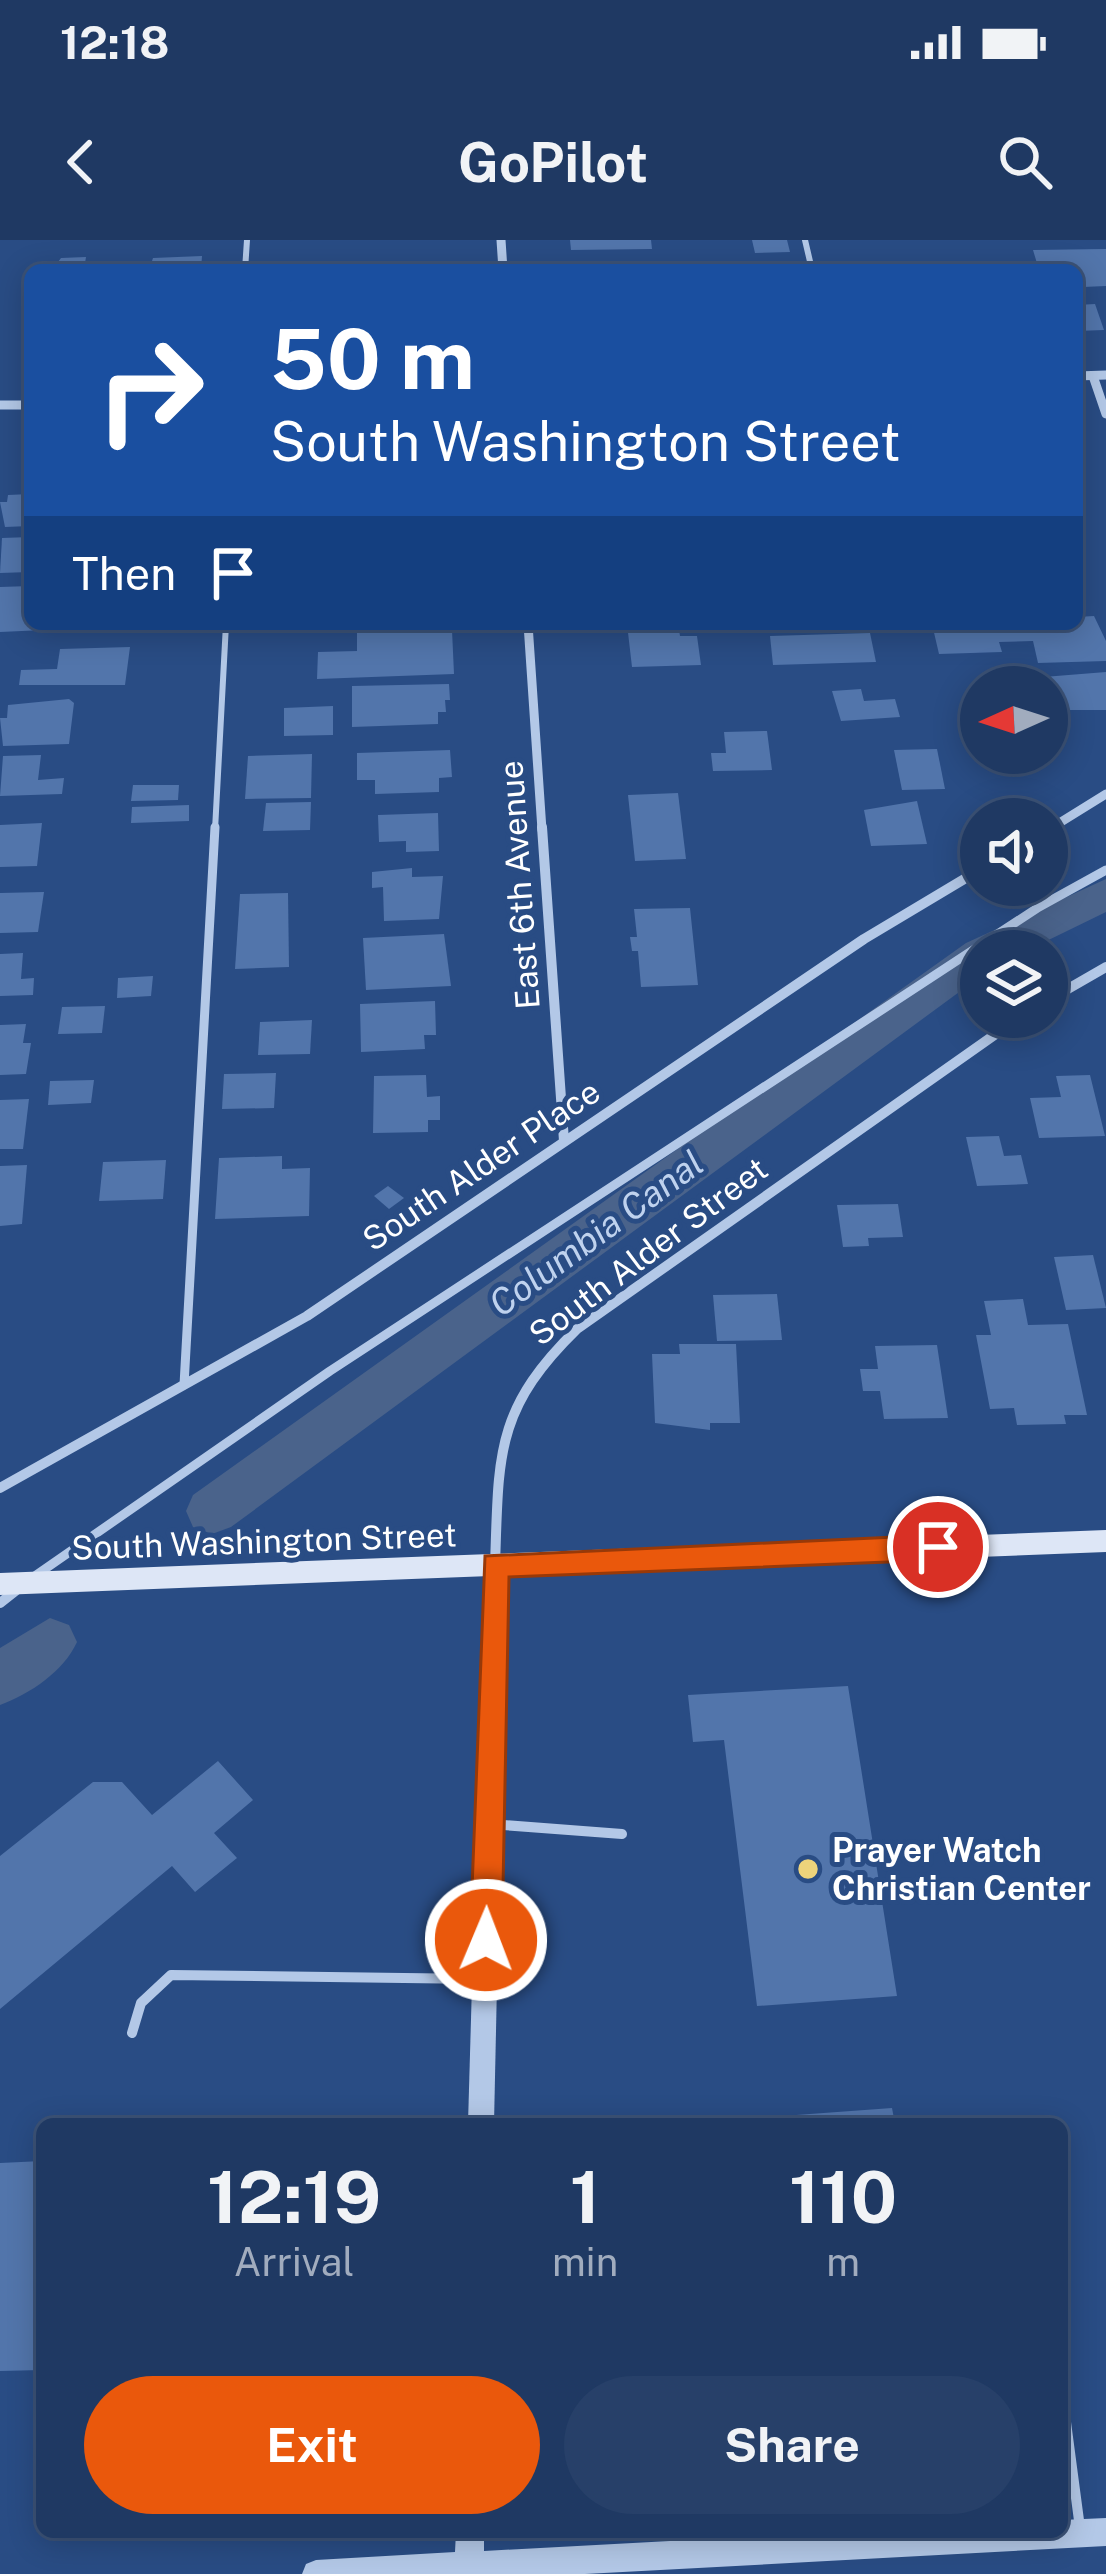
<!DOCTYPE html>
<html lang="en">
<head>
<meta charset="utf-8">
<style>
	:root { --surface:#1f3963; --page:#274069; --text:#f1f3f6; --muted:#a1acbe; --line:#3c5378; --accent:#ea580c }
	body { margin:0; font-family:"Public Sans",sans-serif; background:var(--page); color:var(--text); height:100vh; display:flex; flex-direction:column; font-size:45px; white-space:nowrap }
	* { box-sizing:border-box; margin:0 }
	p { font-size:39px; color:var(--muted) }
	.icon { flex:none; width:66px; height:66px; fill:none; stroke:currentColor; stroke-width:2; stroke-linecap:round; stroke-linejoin:round }
	.map { position:relative; flex:1; overflow:hidden }
	.drawer { position:absolute; left:36px; top:1878px; width:1032px; height:420px; display:flex; flex-direction:column; background:var(--surface); border-radius:18px; box-shadow:0 6px 30px #0003,0 0 0 3px var(--line) }
	.drawer>* { flex:none }
	.hud { position:absolute; left:24px; top:24px; width:1059px; height:366px; border-radius:18px; box-shadow:0 6px 30px #0003,0 0 0 3px var(--line); background:#1a4fa0; color:#fff; overflow:hidden }
	.needle { width:78px; rotate:267deg }
	.tools { position:absolute; left:960px; top:426px; display:grid; gap:24px }
	.tools a { display:grid; place-items:center; width:108px; height:108px; border-radius:50%; background:var(--surface); box-shadow:0 6px 30px #0003,0 0 0 3px var(--line); font-size:60px }
	.pin { position:absolute; display:grid; place-items:center; width:102px; height:102px; color:#fff; margin:-51px; border:6px solid #fff; border-radius:50%; box-shadow:0 3px 12px #0007 }
	.me { position:absolute; width:132px; margin:-66px; rotate:1deg; stroke-linejoin:round; filter:drop-shadow(0 0 9px #0008) }
	.turn { display:flex; align-items:center; gap:42px; height:252px; padding:0 48px; font-size:54px }
	.turn .icon { width:156px; height:156px; stroke-width:2.5 }
	.turn b { display:block; font-size:84px; line-height:102px }
	.then { display:flex; align-items:center; height:114px; padding:0 48px; background:#0003; gap:24px; font-size:45px }
	.eta { display:flex; justify-content:space-evenly; align-items:center; height:204px; text-align:center }
	.eta b { font-size:72px; font-weight:700; line-height:84px }
	.cta { display:flex; gap:24px; margin-top:auto; padding:24px 48px }
	.cta a { flex:1; height:138px; border-radius:72px; background:var(--accent); color:#fff; font-size:48px; font-weight:700; line-height:138px; text-align:center }
	.cta a+a { background:var(--page); color:var(--text) }
	.status { display:flex; justify-content:space-between; align-items:center; height:84px; padding:0 60px; background:var(--surface); direction:ltr }
	.status svg { height:33px; fill:currentColor }
	header { display:flex; justify-content:space-between; align-items:center; height:156px; padding:0 48px; background:var(--surface); font-size:54px; font-weight:700 }
	.map>svg:first-child { display:block }
	.lines { fill:none; stroke-linecap:round; stroke-linejoin:round }
	.canal { fill:#4a638b; fill-rule:evenodd }
	.building { fill:#5275ab }
	.service-far2 { stroke:#b3c8e7; stroke-width:6 }
	.service-far1 { stroke:#b3c8e7; stroke-width:9 }
	.service { stroke:#b3c8e7; stroke-width:10 }
	.minor-far1 { stroke:#b3c8e7; stroke-width:9 }
	.minor { stroke:#b3c8e7; stroke-width:10 }
	.tertiary { fill:#b3c8e7; fill-rule:evenodd }
	.secondary { fill:#dde6f6; fill-rule:evenodd }
	.route { fill:#ea580c; stroke:#983908; stroke-width:3 }
	.poi-dot { fill:#edd37b; stroke:#294c84; stroke-width:4.5 }
	.labels { text-anchor:middle; stroke-width:10; stroke-linejoin:round; paint-order:stroke }
	.street-label { font-size:33px; fill:#fff; stroke:#294c84 }
	.poi-label { font-size:33px; font-weight:bold; fill:#fff; stroke:#294c84; text-anchor:start }
	.water-label { font-size:36px; font-style:italic; fill:#bfd2ee; stroke:#294c84 }
</style>
</head>
<body>
<div class="status"><b>12:18</b><svg viewBox="0 0 49 12"><path d="M0 12V9h3v3zM5 12V6h3v6zM10 12V3h3v9zM15 12V0h3v12zM26 1h20v11H26zM47 4h2v5h-2z"/></svg></div>
<header><svg class="icon" aria-label="back" viewBox="0 0 24 24"><path d="M15 5l-7 7 7 7"/></svg>GoPilot<svg class="icon" aria-label="search" viewBox="0 0 24 24"><circle cx="10" cy="10" r="6"/><path d="M15 15l6 6"/></svg></header>
<div class="map">
<svg width="1106" height="2334" viewBox="0 0 1106 2334">
	<rect width="100%" height="100%" fill="#294c84"/>
	<g class="lines">
		<g class="canal">
			<path d="M1106 639V672L1026 711H981V736L231 1287 212 1294 193 1287 186 1271 193 1255 966 703Z"/>
			<path d="M50 1378 69 1385 77 1402C64 1431 30 1454 0 1465V1408Z"/>
		</g>
	</g>
	<g class="building">
		<path d="M570 0H651L652 9 571 10Z"/>
		<path d="M752 0H787L790 12 755 13Z"/>
		<path d="M1106 9V46L1083 47 1075 28 1039 30 1033 10Z"/>
		<path d="M202 16 201 30H162L163 23 151 24 153 18Z"/>
		<path d="M86 17 85 23 115 22 114 30H52L61 18Z"/>
		<path d="M658 24 659 30H583V26Z"/>
		<path d="M1095 64 1104 90 1077 91V65Z"/>
		<path d="M30 254V286L5 287 0 262H7L8 255Z"/>
		<path d="M30 297V332L0 333 2 298Z"/>
		<path d="M30 346V384H66V389L0 392V347Z"/>
		<path d="M1094 376 1106 401V421L1038 423 1033 401 999 402 1002 412 939 414 932 384H1077V377Z"/>
		<path d="M627 384H678L680 396H697L701 425 632 427Z"/>
		<path d="M452 390 454 434 317 439 318 412 357 411V393Z"/>
		<path d="M870 393 876 422 773 425 770 396Z"/>
		<path d="M130 407 125 445H19L21 430 57 429 60 409Z"/>
		<path d="M1106 432V470H1047V447H1033L1031 438Z"/>
		<path d="M449 444 450 460H445L446 472H438V484L352 487V446Z"/>
		<path d="M861 449 864 461 895 459 900 477 841 481 832 451Z"/>
		<path d="M69 459 74 463 69 504 3 506 0 478H7L8 465Z"/>
		<path d="M333 466V495L284 496V468Z"/>
		<path d="M767 491 772 530 713 531 711 513H726L724 492Z"/>
		<path d="M937 509 945 549 902 550 894 510Z"/>
		<path d="M450 510 452 537 439 538V552L375 554V540H357V513Z"/>
		<path d="M312 514 311 558 245 559 248 516Z"/>
		<path d="M41 515 38 540 64 538 62 554 0 556 3 516Z"/>
		<path d="M133 545H179L178 560 131 561Z"/>
		<path d="M678 553 686 619 635 621 628 555Z"/>
		<path d="M917 561 927 604 871 606 864 570Z"/>
		<path d="M311 562 310 590 263 591 266 563Z"/>
		<path d="M189 565V581L131 583 132 567Z"/>
		<path d="M438 573 439 611 406 612V601L379 602 378 575Z"/>
		<path d="M42 583 37 626 0 627V585Z"/>
		<path d="M412 628V637L443 636 439 679 384 681 383 647 372 648V632Z"/>
		<path d="M44 652 38 692 0 693V653Z"/>
		<path d="M288 653 289 727 235 729 240 654Z"/>
		<path d="M690 668 698 745 641 747 638 711H632L630 697H637L634 669Z"/>
		<path d="M444 694 451 746 366 750 363 698Z"/>
		<path d="M23 713 21 739 34 738 33 755 0 756V714Z"/>
		<path d="M153 736 151 756 117 758 118 738Z"/>
		<path d="M435 761 436 795H424L425 809 361 812 360 764Z"/>
		<path d="M105 766 102 793 58 794 62 767Z"/>
		<path d="M312 780 310 814 258 815 260 782Z"/>
		<path d="M26 784 23 803H31L26 834 0 835V785Z"/>
		<path d="M276 833 274 868 222 869 224 834Z"/>
		<path d="M426 835 427 857 440 856V880H428V892L373 893 374 836Z"/>
		<path d="M1090 835 1105 896 1039 898 1030 858 1061 857 1056 836Z"/>
		<path d="M94 840 91 863 48 865 50 841Z"/>
		<path d="M29 859 23 909H0V860Z"/>
		<path d="M999 896 1004 916 1021 915 1028 944 977 946 966 897Z"/>
		<path d="M282 916V929L310 928 309 976 215 979 219 918Z"/>
		<path d="M166 920 163 959 99 961 103 922Z"/>
		<path d="M27 925 22 984 0 986V926Z"/>
		<path d="M388 946 404 958 389 969 374 956Z"/>
		<path d="M898 964 903 997 868 998 869 1006 843 1007 837 965Z"/>
		<path d="M1093 1015 1106 1068 1066 1070 1054 1017Z"/>
		<path d="M777 1054 782 1100 717 1101 713 1055Z"/>
		<path d="M1023 1059 1028 1085 1068 1084 1087 1175H1064L1066 1184 1017 1185 1014 1168 990 1169 976 1095H991L984 1061Z"/>
		<path d="M679 1104H736L740 1183H710V1190L655 1183 652 1114H680Z"/>
		<path d="M937 1105 948 1178 884 1179 880 1151H863L860 1129H878L875 1106Z"/>
		<path d="M848 1446 897 1756 757 1766 724 1500 693 1502 688 1455Z"/>
		<path d="M218 1521 253 1560 214 1593 237 1618 195 1652 172 1626 0 1769V1616L93 1542H122L152 1575Z"/>
		<path d="M892 1868 895 1884H712V1881Z"/>
		<path d="M42 1921V2130L0 2131V1923Z"/>
	</g>
	<g class="lines">
		<g class="service-far2">
			<path d="M805 0 812 30"/>
			<path d="M245 30 247 0"/>
			<path d="M215 590 226 384"/>
		</g>
		<g class="service-far1">
			<path d="M184 1145 215 587"/>
			<path d="M32 1338 330 1131 1039 667 1106 630"/>
		</g>
		<g class="service">
			<path d="M0 1363 19 1348"/>
			<path d="M490 1584 622 1594"/>
			<path d="M132 1793 141 1763 171 1735 479 1739"/>
			<path d="M1062 2152 1080 2288"/>
		</g>
		<g class="minor-far1">
			<path d="M501 0 503 30"/>
			<path d="M1077 136 1106 135"/>
			<path d="M1093 136 1106 174"/>
			<path d="M0 165H30"/>
			<path d="M528 384 542 590"/>
			<path d="M1048 590 1106 554"/>
		</g>
		<g class="minor">
			<path d="M542 587 564 901"/>
			<path d="M1047 590 1053 587"/>
			<path d="M1047 761 1106 727"/>
			<path d="M0 1248 307 1076 864 699 981 629"/>
			<path d="M495 1325C499 1216 494 1170 577 1089L1020 777"/>
		</g>
		<g class="tertiary">
			<path d="M495 1315 503 1318 506 1325 494 1884H468L484 1325 487 1318Z"/>
			<path d="M1106 2278V2306L585 2334H302L306 2324 316 2320 455 2312 456 2292H484V2311L837 2292H1062V2280Z"/>
		</g>
		<path class="secondary" d="M1106 1290V1312L0 1355V1333Z"/>
	</g>
	<path class="route" d="M938 1295 953 1307 938 1320 509 1337 502 1700 497 1711 486 1716 474 1711 470 1700 485 1316Z"/>
	<circle class="poi-dot" cx="808" cy="1629" r="12"/>
	<g class="labels">
		<g class="street-label">
			<text transform="translate(519 645) rotate(-94)" y="12">East 6th Avenue</text>
			<text transform="translate(481 925) rotate(-34)" y="12">South Alder Place</text>
			<text transform="translate(648 1011) rotate(-37)" y="12">South Alder Street</text>
			<text transform="translate(264 1301) rotate(-2)" y="12">South Washington Street</text>
		</g>
		<g class="poi-label">
			<text x="832" y="1622">Prayer Watch<tspan x="832" dy="38">Christian Center</tspan></text>
		</g>
		<g class="water-label">
			<text transform="translate(596 993) rotate(-36)" y="13">Columbia Canal</text>
		</g>
	</g>
</svg>
<div class="tools">
<a><svg class="needle" viewBox="-14 -14 28 28"><path d="M0-13l5 13h-10z" fill="#e53935"/><path d="M0 13l5-13h-10z" fill="#a1acbe"/></svg></a>
<a><svg class="icon" aria-label="sound" viewBox="0 0 24 24"><path d="M4 9h4l5-4v14l-5-4H4zM17 9q2 3 0 6"/></svg></a>
<a><svg class="icon" aria-label="layers" viewBox="0 0 24 24"><path d="M12 4l9 5-9 5-9-5zM3 14l9 5 9-5"/></svg></a>
</div>
<div class="pin" style="left:938px;top:1307px;background:#d93025"><svg class="icon" aria-label="arrive" viewBox="0 0 24 24"><path d="M6 21V4h12l-3 4 3 4H6"/></svg></div>
<svg class="me" style="left:486px;top:1700px" viewBox="-20 -20 40 40"><circle r="17" fill="#ea580c" stroke="#fff" stroke-width="3"/><path d="M0-11L8 9 0 5-8 9z" fill="#fff"/></svg>
<div class="hud">
<div class="turn"><svg class="icon" aria-label="right" viewBox="0 0 24 24"><path d="M7 20v-9h11M14 6l5 5-5 5"/></svg><div><b>50 m</b>South Washington Street</div></div>
<div class="then">Then<svg class="icon" aria-label="arrive" viewBox="0 0 24 24"><path d="M6 21V4h12l-3 4 3 4H6"/></svg></div>
</div>
<section class="drawer">
<div class="eta">
<div><b>12:19</b><p>Arrival</p></div>
<div><b>1</b><p>min</p></div>
<div><b>110</b><p>m</p></div>
</div>
<div class="cta"><a>Exit</a><a>Share</a></div>
</section>
</div>
</body>
</html>
